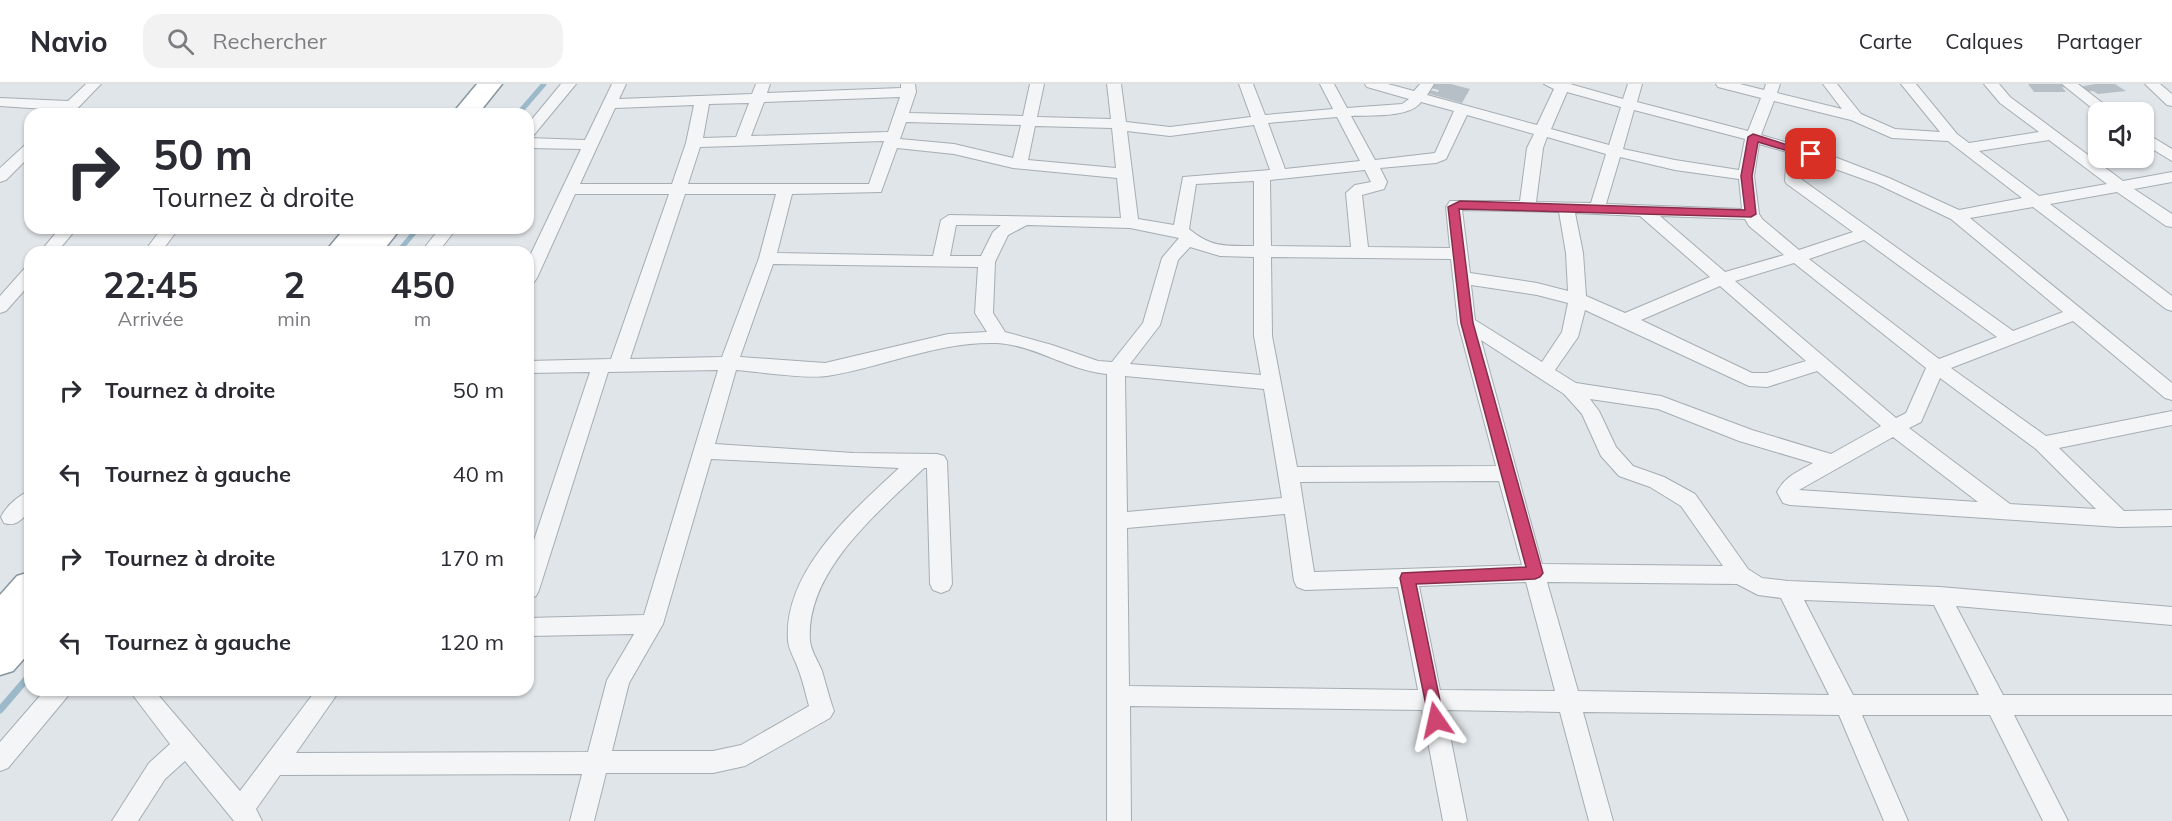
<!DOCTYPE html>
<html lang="fr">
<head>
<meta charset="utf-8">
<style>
	:root { --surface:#fff; --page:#f2f2f3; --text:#2b2b33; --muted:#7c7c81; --line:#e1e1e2 }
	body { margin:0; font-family:Mulish,sans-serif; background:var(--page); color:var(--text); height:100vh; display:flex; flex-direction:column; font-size:22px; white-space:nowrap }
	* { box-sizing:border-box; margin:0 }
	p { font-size:20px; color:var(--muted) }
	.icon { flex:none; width:33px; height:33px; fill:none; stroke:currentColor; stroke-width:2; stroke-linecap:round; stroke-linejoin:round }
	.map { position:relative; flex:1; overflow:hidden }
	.side { position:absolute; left:24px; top:162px; width:510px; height:450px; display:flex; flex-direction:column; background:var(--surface); border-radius:18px; box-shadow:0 2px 4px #0004 }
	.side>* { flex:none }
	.guide { position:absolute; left:24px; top:24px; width:510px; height:126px; border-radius:18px; box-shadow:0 2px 4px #0004; background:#fff; color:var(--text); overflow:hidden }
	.buttons { position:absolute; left:2088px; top:18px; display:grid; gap:12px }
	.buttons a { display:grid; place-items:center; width:66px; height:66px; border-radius:12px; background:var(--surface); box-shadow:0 2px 4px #0004; font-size:30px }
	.pin { position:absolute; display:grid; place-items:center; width:51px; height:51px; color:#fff; margin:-26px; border-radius:12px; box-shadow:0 3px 9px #0006 }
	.me { position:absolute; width:66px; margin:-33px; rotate:349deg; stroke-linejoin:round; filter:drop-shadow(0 0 4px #0008) }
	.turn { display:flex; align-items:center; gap:21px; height:126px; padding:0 30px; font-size:27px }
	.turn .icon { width:78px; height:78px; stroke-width:2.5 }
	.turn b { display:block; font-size:42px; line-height:51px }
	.eta { display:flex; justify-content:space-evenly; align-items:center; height:102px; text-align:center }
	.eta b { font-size:36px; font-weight:700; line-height:42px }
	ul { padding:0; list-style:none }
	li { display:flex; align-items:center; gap:18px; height:84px; padding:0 30px }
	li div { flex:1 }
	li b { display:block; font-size:22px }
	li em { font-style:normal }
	header { display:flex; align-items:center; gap:36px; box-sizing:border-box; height:84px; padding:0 30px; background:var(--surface); border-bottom:2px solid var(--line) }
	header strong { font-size:28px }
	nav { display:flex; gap:33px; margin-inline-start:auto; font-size:21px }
	.search { width:420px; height:54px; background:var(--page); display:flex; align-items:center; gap:15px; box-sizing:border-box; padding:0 21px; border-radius:18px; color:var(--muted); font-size:22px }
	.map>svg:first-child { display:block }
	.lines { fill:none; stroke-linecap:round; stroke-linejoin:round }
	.stream-far1 { stroke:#9bb9c9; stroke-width:5 }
	.stream { stroke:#9bb9c9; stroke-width:7 }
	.building { fill:#b7bfc6 }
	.street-casing { stroke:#a5adb3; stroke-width:2 }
	.highway-casing { stroke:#87959f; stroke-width:3 }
	.street { fill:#f3f5f7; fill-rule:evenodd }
	.highway { fill:#fff; fill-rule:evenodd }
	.route { fill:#ce4572; stroke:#862d4a; stroke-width:1.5 }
</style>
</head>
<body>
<header>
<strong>Navio</strong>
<div class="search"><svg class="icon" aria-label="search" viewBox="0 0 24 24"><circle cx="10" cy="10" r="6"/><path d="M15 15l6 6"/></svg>Rechercher</div>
<nav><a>Carte</a><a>Calques</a><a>Partager</a></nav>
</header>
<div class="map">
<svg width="2172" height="737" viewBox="0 0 2172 737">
	<rect width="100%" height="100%" fill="#e0e5e9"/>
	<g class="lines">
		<g class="stream-far1">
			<path d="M518 30 544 0"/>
			<path d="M398 168 418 144"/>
		</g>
		<path class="stream" d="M0 626 30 591"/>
	</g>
	<g class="building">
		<path d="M1432 0H1451L1470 5 1462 19 1426 9 1429 6 1438 8 1439 6 1430 4Z"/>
		<path d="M2028 0H2065L2068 4 2062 3 2066 8H2034Z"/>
		<path d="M2095 0H2115L2126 7 2098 10 2093 7 2086 8 2079 3Z"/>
	</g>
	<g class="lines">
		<defs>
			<g id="street">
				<path d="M86 0H101L72 30H57L60 26 0 22V14L68 17Z"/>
				<path d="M561 0H576L533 52 528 54V40Z"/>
				<path d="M612 0H626L619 15 752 10 756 0H770L767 9 901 4V0H915L916 8 909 29 1023 32 1030 0H1044L1037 33 1111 35 1107 0H1121L1126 38 1170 43 1251 33 1239 0H1253L1265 31 1333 25 1320 0H1334L1347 24 1402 20 1409 15 1367 3 1365 0H1388L1414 7 1420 0H1434L1427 11 1537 41 1554 5 1544 0H1570L1623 15 1628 0H1642L1637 18 1748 47 1761 14 1718 3 1716 0H1740L1764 6 1766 0H1780L1777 9 1842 25 1823 0H1837L1861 30 1895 45 1940 48 1901 0H1916L1957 50 1969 59 2039 48 2000 19 1984 0H1999L2010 13 2123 97 2172 88V98L2134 105 2172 130V143L2166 142 2117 108 2050 120 2172 212V227L2166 225 2033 123 1970 134 2172 299V316L2165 314 2073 237 1951 284 2046 352 2172 327V341L2059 364 2124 427 2172 426V442L2119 443 1790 421 1783 419 1777 408C1785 392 1798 388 1813 379L1739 357 1658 325 1590 315 1599 327 1616 363 1633 382 1664 393 1695 410 1748 485 1762 494 1788 497 1940 503 2172 523V541L1956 522 2003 611H2172V631H2014L2068 737H2043L1990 631H1862L1908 737H1884L1839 631 1583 628 1613 737H1589L1560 628 1445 626 1467 737H1443L1422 626 1130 622 1131 737H1107V290C1069 287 1035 261 997 259 938 257 884 283 827 292 806 295 760 288 736 286L715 360 853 369 937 370 944 372 947 377 952 500 949 506 941 509 933 506 930 500 927 384H924C879 428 805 487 810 557 811 567 818 577 822 587 826 600 829 614 834 627L830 634 745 682 713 689H606L594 737H570L582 690 280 691 256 725 262 737H234L185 677 165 695 138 737H112L149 679 170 660 129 606H154L240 707 316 606H340L296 669 588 668 607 596 634 550 528 552V534L644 531 718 286 608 288 539 506 536 512 528 515V474L590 288 528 289V277L611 275 669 110H575L537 194 534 198 528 200V176L581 65 528 64V54L585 56ZM1567 8 1621 23 1609 61 1551 45ZM900 13 888 48 751 52 764 18ZM1774 17 1851 36 1892 54 1948 57 2022 114 1959 126 1889 94 1832 72 1761 51ZM1421 18 1454 27 1435 69 1375 76 1351 32C1370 31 1410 34 1421 18ZM749 19 736 53 703 54 709 20ZM694 21 686 59 672 100H580L615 24ZM1634 26 1745 55 1739 86 1675 76 1623 65ZM1467 31 1534 50 1527 64 1520 117H1450L1446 123 1450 164 1368 163 1362 111 1384 105 1387 98 1380 84 1436 79 1446 75ZM1337 33 1360 77 1285 85 1268 39ZM906 38 1021 41 1013 74 954 60 900 55ZM1254 41 1270 86 1183 93 1174 141 1138 135 1127 47 1170 52ZM1035 42 1112 44 1116 84 1028 76ZM1547 53 1606 70 1591 119 1536 118 1543 64ZM2049 56 2107 100 2039 112 1979 67ZM884 57 869 100H688L700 63ZM1759 60 1787 68 1785 97 1787 100 1853 148 1799 166 1762 135 1759 130 1754 92ZM897 64 954 70 1013 84 1117 94 1121 134 949 131 941 136 933 172 777 169 792 110 881 108ZM1620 73 1675 86 1739 95 1742 125 1606 120ZM1802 73 1877 100 1951 135 2063 228 2013 247 1801 95ZM1365 86 1371 98 1355 101 1346 109 1351 163 1271 162 1270 96ZM1254 97V162C1226 162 1212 164 1189 145L1196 100ZM685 110H776L759 174 722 273 630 275ZM1462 126 1559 128 1566 169 1568 207 1537 199 1470 189ZM1575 129 1640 132 1710 193 1625 229 1586 212 1583 169ZM1660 132 1745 135 1749 142 1784 171 1725 188ZM956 141H1001L993 148 981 172H950ZM1027 141 1130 144 1179 154 1162 174 1143 239 1112 278 1098 277 1052 261 1005 248 993 229 995 178 1008 151ZM1864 156 1997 253 1939 275 1809 175ZM1190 163 1220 172 1254 173V252L1261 291 1130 280 1160 241 1178 176ZM1271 173 1451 175 1458 239 1496 382 1297 383 1272 252ZM1794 179 1926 284 1906 329 1896 334 1735 197ZM773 180 978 183 975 229 987 248 948 250 825 279 740 273ZM1471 201 1537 211 1568 219 1562 248 1542 278 1475 236ZM1720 202 1806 277 1767 289H1752L1641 236ZM1585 226 1749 302 1767 303 1817 287 1881 342 1831 370 1752 346 1661 312 1576 299 1555 286 1578 253ZM1481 256 1564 310 1582 330 1601 372 1619 392 1650 403 1681 422 1723 482 1542 480ZM1125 292 1264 305 1282 414 1127 428ZM1940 294 2036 365 2096 425 2010 420 1909 344 1921 338ZM1893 353 1978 418 1799 406ZM711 375 899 384C853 427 783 487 788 557 789 567 796 577 799 587 803 598 806 611 809 622L741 661 713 667H612L629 599 663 540ZM1499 397 1522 481 1314 488 1300 398ZM1285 430 1294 497 1297 503 1305 506 1398 503 1418 606 1129 602 1127 444ZM1526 498 1555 607 1440 606 1419 502ZM1547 498 1737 500 1758 511 1781 514 1829 611 1578 607ZM1804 516 1934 521 1979 611H1853Z"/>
				<path d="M2062 0H2078L2114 28 2098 29Z"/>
				<path d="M2145 0H2160L2172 10V22L2167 21Z"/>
				<path d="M2144 48 2172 65V77L2144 60Z"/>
				<path d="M30 59V72L6 96 0 98V84L25 61Z"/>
				<path d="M60 144H77L57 168H40Z"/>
				<path d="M162 144H179L161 168H144Z"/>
				<path d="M440 144H457L438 168H421Z"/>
				<path d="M30 183V200L6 227 0 229V212L24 185Z"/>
				<path d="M30 407V427C21 436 16 443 4 439L1 433C6 422 19 411 30 407Z"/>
				<path d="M45 606H70L67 613 8 684 0 687V658Z"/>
			</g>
			<g id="highway">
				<path d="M477 0H502L478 30H452Z"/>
				<path d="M345 144H401L382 168H325Z"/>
				<path d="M30 488V568L13 587 0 591V511L17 492Z"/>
			</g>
		</defs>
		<use href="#street" class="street-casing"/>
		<use href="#highway" class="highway-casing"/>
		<use href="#street" class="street"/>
		<use href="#highway" class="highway"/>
	</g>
	<path class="route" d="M1753 50 1816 70 1811 74 1758 58 1752 92 1756 130 1751 133 1459 125 1473 239 1543 489 1540 493 1535 495 1416 500 1444 636 1442 641 1436 644 1430 641 1400 494 1402 489 1526 483 1461 239 1448 123 1460 117 1745 126 1741 92 1748 53Z"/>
</svg>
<div class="buttons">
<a><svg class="icon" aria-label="sound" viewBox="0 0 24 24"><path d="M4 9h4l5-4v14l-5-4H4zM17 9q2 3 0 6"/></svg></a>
</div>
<div class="pin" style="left:1811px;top:70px;background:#d93025"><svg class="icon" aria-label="arrive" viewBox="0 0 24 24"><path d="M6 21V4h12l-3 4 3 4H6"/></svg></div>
<svg class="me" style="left:1436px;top:636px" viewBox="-20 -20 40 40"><path d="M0-17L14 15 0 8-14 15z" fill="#ce4572" stroke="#fff" stroke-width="4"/></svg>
<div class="guide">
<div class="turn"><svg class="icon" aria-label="right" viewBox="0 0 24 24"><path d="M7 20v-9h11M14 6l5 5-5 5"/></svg><div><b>50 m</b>Tournez à droite</div></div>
</div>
<section class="side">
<div class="eta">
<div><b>22:45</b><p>Arrivée</p></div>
<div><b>2</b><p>min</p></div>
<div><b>450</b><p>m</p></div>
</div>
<ul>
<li><svg class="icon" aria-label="right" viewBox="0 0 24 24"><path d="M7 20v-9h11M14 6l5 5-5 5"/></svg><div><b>Tournez à droite</b></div><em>50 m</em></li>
<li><svg class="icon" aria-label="left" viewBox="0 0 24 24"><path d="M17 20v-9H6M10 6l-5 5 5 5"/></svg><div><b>Tournez à gauche</b></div><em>40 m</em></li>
<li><svg class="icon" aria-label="right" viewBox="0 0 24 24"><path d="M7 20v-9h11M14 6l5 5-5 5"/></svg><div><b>Tournez à droite</b></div><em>170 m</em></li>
<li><svg class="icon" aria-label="left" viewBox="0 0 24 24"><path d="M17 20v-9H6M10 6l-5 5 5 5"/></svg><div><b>Tournez à gauche</b></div><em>120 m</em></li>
</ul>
</section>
</div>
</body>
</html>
